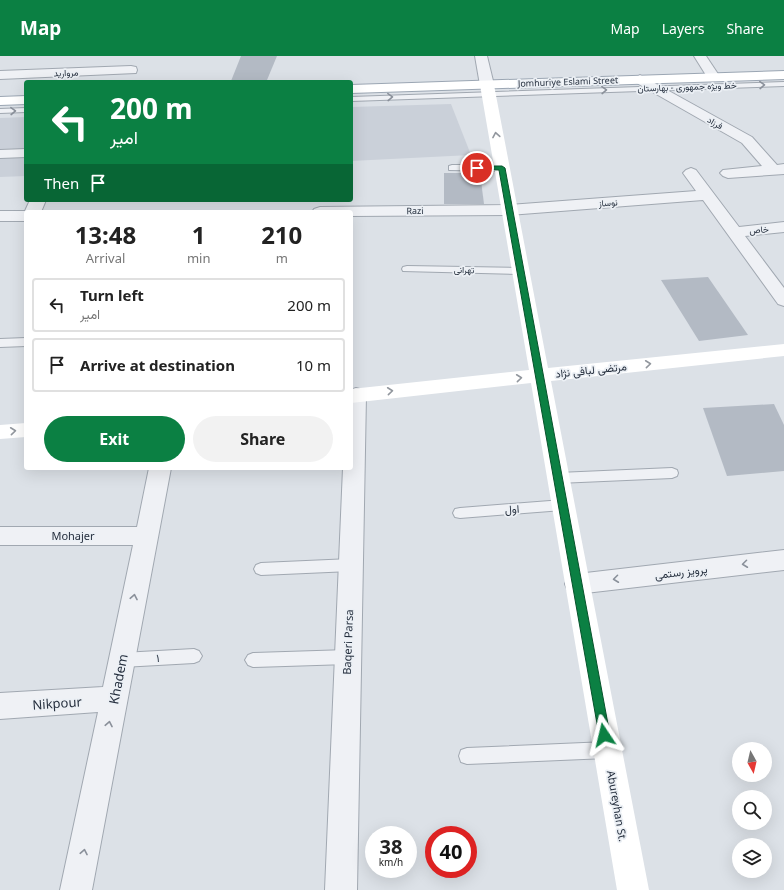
<!DOCTYPE html>
<html lang="en">
<head>
<meta charset="utf-8">
<style>
	:root { --surface:#fff; --page:#f2f2f2; --text:#222; --muted:#767676; --line:#e0e0e0; --accent:#0b8043 }
	body { margin:0; font-family:"Noto Sans",Vazirmatn,sans-serif; background:var(--page); color:var(--text); height:100vh; display:flex; flex-direction:column; font-size:15px; white-space:nowrap }
	* { box-sizing:border-box; margin:0 }
	p { font-size:13px; color:var(--muted) }
	.icon { flex:none; width:22px; height:22px; fill:none; stroke:currentColor; stroke-width:2; stroke-linecap:round; stroke-linejoin:round }
	.map { position:relative; flex:1; overflow:hidden }
	.sheet { position:absolute; left:24px; top:154px; width:329px; height:260px; display:flex; flex-direction:column; background:var(--surface); border-radius:4px; box-shadow:0 4px 16px #0002 }
	.sheet>* { flex:none }
	.banner { position:absolute; left:24px; top:24px; width:329px; height:122px; border-radius:4px; box-shadow:0 4px 16px #0002; background:#0b8043; color:#fff; overflow:hidden }
	.needle { width:26px; rotate:172deg }
	.fabs { position:absolute; left:732px; top:686px; display:grid; gap:8px }
	.fabs a { display:grid; place-items:center; width:40px; height:40px; border-radius:50%; background:var(--surface); box-shadow:0 4px 16px #0002; font-size:20px }
	.speed { position:absolute; left:365px; top:770px; display:flex; gap:8px; font-size:20px; font-weight:700; text-align:center }
	.speed>* { display:grid; place-content:center; width:52px; height:52px; border-radius:50%; background:var(--surface); box-shadow:0 4px 16px #0002; line-height:1 }
	.speed small { font-size:10px; font-weight:400 }
	.speed .limit { border:6px solid #d22; background:#fff; color:#111 }
	.pin { position:absolute; display:grid; place-items:center; width:34px; height:34px; color:#fff; margin:-17px; border:2px solid #fff; border-radius:50%; box-shadow:0 1px 4px #0007 }
	.me { position:absolute; width:44px; margin:-22px; rotate:350deg; stroke-linejoin:round; filter:drop-shadow(0 0 3px #0008) }
	.turn { display:flex; align-items:center; gap:14px; height:84px; padding:0 20px; font-size:18px }
	.turn .icon { width:52px; height:52px; stroke-width:2.5 }
	.turn b { display:block; font-size:28px; line-height:34px }
	.then { display:flex; align-items:center; height:38px; padding:0 20px; background:#0003; gap:8px; font-size:15px }
	.eta { display:flex; justify-content:space-evenly; align-items:center; height:68px; text-align:center }
	.eta b { font-size:24px; font-weight:700; line-height:28px }
	.primary-button { display:flex; gap:8px; margin-top:auto; padding:8px 20px }
	.primary-button a { flex:1; height:46px; border-radius:24px; background:var(--accent); color:#fff; font-size:16px; font-weight:700; line-height:46px; text-align:center }
	.primary-button a+a { background:var(--page); color:var(--text) }
	ul { padding:0; list-style:none }
	li { display:flex; align-items:center; gap:12px; height:54px; margin:0 8px 6px; padding:0 12px; border:2px solid var(--line); border-radius:4px }
	li div { flex:1 }
	li b { display:block; font-size:15px }
	li em { font-style:normal }
	header { display:flex; align-items:center; gap:24px; box-sizing:border-box; height:56px; padding:0 20px; background:var(--accent); color:#fff }
	header strong { font-size:19px }
	nav { display:flex; gap:22px; margin-inline-start:auto; font-size:14px }
	.map>svg:first-child { display:block }
	.built { fill:#cad0d9 }
	.building { fill:#b3bac4 }
	.lines { fill:none; stroke-linecap:round; stroke-linejoin:round }
	.lane-casing { stroke:#a1a8b1; stroke-width:2 }
	.street-casing { stroke:#a1a8b1; stroke-width:2 }
	.primary-casing { stroke:#9ba6b3; stroke-width:2 }
	.lane { fill:#eff1f5; fill-rule:evenodd }
	.street { fill:#eff1f5; fill-rule:evenodd }
	.secondary { fill:#fff; fill-rule:evenodd }
	.primary { fill:#fff; fill-rule:evenodd }
	.oneway { stroke:#8a909a }
	.oneway2 { stroke:#92979e }
	.route { fill:#0b8043; stroke:#07532c }
	.labels { text-anchor:middle; stroke-width:3.5; stroke-linejoin:round; paint-order:stroke }
	.far-street-label { font-size:9px; fill:#252f3e; stroke:#ecf0f5 }
	.street-label { font-size:11px; fill:#252f3e; stroke:#ecf0f5 }
	.near-street-label { font-size:13px; fill:#252f3e; stroke:#ecf0f5 }
</style>
</head>
<body>
<header>
<strong>Map</strong>
<nav><a>Map</a><a>Layers</a><a>Share</a></nav>
</header>
<div class="map">
<svg width="784" height="834" viewBox="0 0 784 834">
	<rect width="100%" height="100%" fill="#dce1e7"/>
	<g class="built">
		<path d="M451 48 471 99 351 105V51Z"/>
		<path d="M26 61V120L0 121V62Z"/>
	</g>
	<g class="building">
		<path d="M241 0H277L267 24 231 25Z"/>
		<path d="M444 117H480L484 148H444Z"/>
		<path d="M708 221 748 279 699 285 661 224Z"/>
		<path d="M774 348 784 369V415L727 420 703 352Z"/>
	</g>
	<g class="lines">
		<defs>
			<g id="lane">
				<path d="M784 26V30L351 45V41Z"/>
				<path d="M26 52V56L0 57V53Z"/>
				<path d="M452 109H502L506 112 502 115 449 114V110Z"/>
				<path d="M407 210 520 212 525 215 520 218 403 215 402 213 403 211Z"/>
				<path d="M26 282V290L0 291V283Z"/>
				<path d="M672 412 677 414 678 417 677 420 672 422 558 427 553 425 551 422 553 419 558 417Z"/>
				<path d="M563 444 568 445 570 449 568 453 563 454 460 462 455 461 453 457 455 453 460 452Z"/>
				<path d="M351 503 356 505 358 509 356 513 351 515 261 519 256 517 254 513 256 509 261 507Z"/>
				<path d="M194 593 199 595 202 600 199 605 194 607 122 611 117 609 114 604 117 599 122 597Z"/>
				<path d="M348 594 353 596 356 601 353 606 348 608 253 611 248 609 245 604 248 599 253 597Z"/>
				<path d="M607 686 613 688 615 694 613 700 607 702 467 708 461 706 459 700 461 694 467 692Z"/>
			</g>
			<g id="street">
				<path d="M475 0H487L494 29 492 32H482L480 29Z"/>
				<path d="M694 0H706L720 21 719 24H709Z"/>
				<path d="M131 10 136 11 137 14 136 17 0 23V15Z"/>
				<path d="M640 19 752 81 777 109 784 108V118L728 122 723 120 720 117 723 114 762 110 742 87 635 26 633 23Z"/>
				<path d="M26 93V101L0 102V94Z"/>
				<path d="M691 112 696 114 739 171 784 166V176L745 180 784 232V250L778 248 703 144 509 159 351 160V156H312L314 153 320 151 509 149 696 135 683 117 686 114Z"/>
				<path d="M30 144H46L41 156H26V165H0V155H25Z"/>
				<path d="M356 332 363 334 366 339 357 834H325L343 412H351V334Z"/>
				<path d="M149 412H171L92 834H60L98 656 0 663V637L103 631 133 489H0V471H137Z"/>
				<path d="M784 494V514L577 538 568 535 565 528 568 521 577 518Z"/>
			</g>
			<g id="primary">
				<path d="M784 15V23L351 37V29Z"/>
				<path d="M26 40V48L0 49V41Z"/>
			</g>
		</defs>
		<use href="#lane" class="lane-casing"/>
		<use href="#street" class="street-casing"/>
		<use href="#primary" class="primary-casing"/>
		<use href="#lane" class="lane"/>
		<use href="#street" class="street"/>
		<g class="secondary">
			<path d="M487 25 492 26 494 29 548 312 784 288V300L551 325 649 834H617L531 327 351 347V333L529 314 480 29 482 26Z"/>
			<path d="M26 367V381L0 383V369Z"/>
		</g>
		<use href="#primary" class="primary"/>
	</g>
	<defs><path id="oneway-chevron" d="M-2-3.5L2.5 0L-2 3.5" fill="none" stroke-width="1.6" stroke-linecap="round" stroke-linejoin="round"/></defs>
	<g class="oneway">
		<use href="#oneway-chevron" transform="translate(762 29) rotate(-2)"/>
		<use href="#oneway-chevron" transform="translate(604 34) rotate(-2)"/>
		<use href="#oneway-chevron" transform="translate(390 41) rotate(-2)"/>
		<use href="#oneway-chevron" transform="translate(13 55) rotate(-2)"/>
		<use href="#oneway-chevron" transform="translate(745 508) rotate(173)"/>
		<use href="#oneway-chevron" transform="translate(616 523) rotate(173)"/>
		<use href="#oneway-chevron" transform="translate(134 541) rotate(-79)"/>
		<use href="#oneway-chevron" transform="translate(109 668) rotate(-79)"/>
		<use href="#oneway-chevron" transform="translate(84 796) rotate(-79)"/>
	</g>
	<g class="oneway2">
		<use href="#oneway-chevron" transform="translate(496 79) rotate(-100)"/>
		<use href="#oneway-chevron" transform="translate(648 308) rotate(-6)"/>
		<use href="#oneway-chevron" transform="translate(519 322) rotate(-6)"/>
		<use href="#oneway-chevron" transform="translate(390 335) rotate(-6)"/>
		<use href="#oneway-chevron" transform="translate(13 375) rotate(-6)"/>
	</g>
	<path class="route" d="M477 110H502L505 112 610 679 609 683 604 684 600 683 599 679 499 114 475 113V111Z"/>
	<g class="labels">
		<g class="far-street-label">
			<text transform="translate(66 17) rotate(-2)" y="3">مروارید</text>
			<text transform="translate(568 26) rotate(-2)" y="3">Jomhuriye Eslami Street</text>
			<text transform="translate(687 31) rotate(-2)" y="3">خط ویژه جمهوری - بهارستان</text>
			<text transform="translate(715 67) rotate(30)" y="3">فرزاد</text>
			<text transform="translate(608 147) rotate(-4)" y="3">نوساز</text>
			<text transform="translate(415 155) rotate(-1)" y="3">Razi</text>
			<text transform="translate(759 174) rotate(-5)" y="3">خاص</text>
			<text transform="translate(464 214) rotate(1)" y="3">تهرانی</text>
		</g>
		<g class="street-label">
			<text transform="translate(591 314) rotate(-6)" y="4">مرتضی لبافی نژاد</text>
			<text transform="translate(512 453) rotate(-4)" y="4">اول</text>
			<text x="73" y="484">Mohajer</text>
			<text transform="translate(681 516) rotate(-7)" y="4">پرویز رستمی</text>
			<text transform="translate(348 586) rotate(-88)" y="4">Baqeri Parsa</text>
			<text transform="translate(158 602) rotate(-3)" y="4">۱</text>
			<text transform="translate(617 750) rotate(80)" y="4">Abureyhan St.</text>
		</g>
		<g class="near-street-label">
			<text transform="translate(118 623) rotate(-79)" y="5">Khadem</text>
			<text transform="translate(57 647) rotate(-4)" y="5">Nikpour</text>
		</g>
	</g>
</svg>
<div class="fabs">
<a><svg class="needle" viewBox="-14 -14 28 28"><path d="M0-13l5 13h-10z" fill="#e53935"/><path d="M0 13l5-13h-10z" fill="#767676"/></svg></a>
<a><svg class="icon" aria-label="search" viewBox="0 0 24 24"><circle cx="10" cy="10" r="6"/><path d="M15 15l6 6"/></svg></a>
<a><svg class="icon" aria-label="layers" viewBox="0 0 24 24"><path d="M12 4l9 5-9 5-9-5zM3 14l9 5 9-5"/></svg></a>
</div>
<div class="speed"><div>38<small>km/h</small></div><div class="limit">40</div></div>
<div class="pin" style="left:477px;top:112px;background:#d93025"><svg class="icon" aria-label="arrive" viewBox="0 0 24 24"><path d="M6 21V4h12l-3 4 3 4H6"/></svg></div>
<svg class="me" style="left:604px;top:679px" viewBox="-20 -20 40 40"><path d="M0-17L14 15 0 8-14 15z" fill="#0b8043" stroke="#fff" stroke-width="4"/></svg>
<div class="banner">
<div class="turn"><svg class="icon" aria-label="left" viewBox="0 0 24 24"><path d="M17 20v-9H6M10 6l-5 5 5 5"/></svg><div><b>200 m</b>امیر</div></div>
<div class="then">Then<svg class="icon" aria-label="arrive" viewBox="0 0 24 24"><path d="M6 21V4h12l-3 4 3 4H6"/></svg></div>
</div>
<section class="sheet">
<div class="eta">
<div><b>13:48</b><p>Arrival</p></div>
<div><b>1</b><p>min</p></div>
<div><b>210</b><p>m</p></div>
</div>
<ul>
<li><svg class="icon" aria-label="left" viewBox="0 0 24 24"><path d="M17 20v-9H6M10 6l-5 5 5 5"/></svg><div><b>Turn left</b><p>امیر</p></div><em>200 m</em></li>
<li><svg class="icon" aria-label="arrive" viewBox="0 0 24 24"><path d="M6 21V4h12l-3 4 3 4H6"/></svg><div><b>Arrive at destination</b></div><em>10 m</em></li>
</ul>
<div class="primary-button"><a>Exit</a><a>Share</a></div>
</section>
</div>
</body>
</html>
